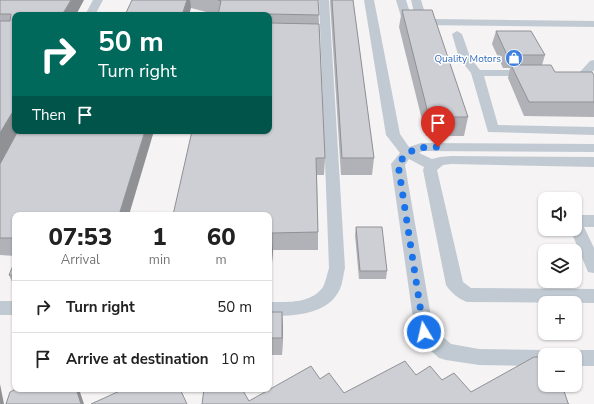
<!DOCTYPE html>
<html lang="en">
<head>
<meta charset="utf-8">
<style>
	:root { --surface:#fff; --page:#f2f2f2; --text:#222; --muted:#767676; --line:#e0e0e0 }
	body { margin:0; font-family:"Nunito Sans",sans-serif; background:var(--page); color:var(--text); height:100vh; display:flex; flex-direction:column; font-size:15px; white-space:nowrap }
	* { box-sizing:border-box; margin:0 }
	p { font-size:13px; color:var(--muted) }
	.icon { flex:none; width:22px; height:22px; fill:none; stroke:currentColor; stroke-width:2; stroke-linecap:round; stroke-linejoin:round }
	.map { position:relative; flex:1; overflow:hidden }
	.side { position:absolute; left:12px; top:212px; width:260px; height:180px; display:flex; flex-direction:column; background:var(--surface); border-radius:8px; box-shadow:0 1px 3px #0004 }
	.side>* { flex:none }
	.top-card { position:absolute; left:12px; top:12px; width:260px; height:122px; border-radius:8px; box-shadow:0 1px 3px #0004; background:#00695c; color:#fff; overflow:hidden }
	.fabs { position:absolute; left:538px; top:192px; display:grid; gap:8px }
	.fabs a { display:grid; place-items:center; width:44px; height:44px; border-radius:8px; background:var(--surface); box-shadow:0 1px 3px #0004; font-size:20px }
	.pin { position:absolute; display:grid; place-items:center; width:34px; height:34px; color:#fff; margin:-41px -17px; border-radius:50% 50% 50% 0; rotate:-45deg; box-shadow:0 0 4px #0007 }
	.pin .icon { rotate:45deg }
	.me { position:absolute; width:44px; margin:-22px; rotate:351deg; stroke-linejoin:round; filter:drop-shadow(0 0 3px #0008) }
	.turn { display:flex; align-items:center; gap:14px; height:84px; padding:0 20px; font-size:18px }
	.turn .icon { width:52px; height:52px; stroke-width:2.5 }
	.turn b { display:block; font-size:28px; line-height:34px }
	.then { display:flex; align-items:center; height:38px; padding:0 20px; background:#0003; gap:8px; font-size:15px }
	.eta { display:flex; justify-content:space-evenly; align-items:center; height:68px; text-align:center }
	.eta b { font-size:24px; font-weight:800; line-height:28px }
	ul { padding:0; list-style:none }
	li { display:flex; align-items:center; gap:12px; height:52px; padding:0 20px; border-top:1px solid var(--line) }
	li div { flex:1 }
	li b { display:block; font-size:15px }
	li em { font-style:normal }
	.map>svg:first-child { display:block }
	.lines { fill:none; stroke-linecap:round; stroke-linejoin:round }
	.lane { fill:#c1cad2; fill-rule:evenodd }
	.wall { fill:#b0b2b7 }
	.shaded-wall { fill:#909195 }
	.building { fill:#cdcfd5; stroke:#909195 }
	.route { stroke:#1a73e8; stroke-width:7; stroke-dasharray:0 12.6 }
	.labels { text-anchor:middle; stroke-width:3; stroke-linejoin:round; paint-order:stroke }
	.far-shop-label { font-size:10px; fill:#366cbe; stroke:#fff; text-anchor:end }
</style>
</head>
<body>
<div class="map">
<svg width="594" height="404" viewBox="0 0 594 404">
	<rect width="100%" height="100%" fill="#f5f3f3"/>
	<g class="lines">
		<g class="lane">
			<path d="M93 0H103L95 15H85Z"/>
			<path d="M319 0H329L345 268C343 275 343 282 340 289 328 315 294 316 269 316V302C287 302 311 304 323 287 326 281 327 274 329 268Z"/>
			<path d="M364 0H374L400 134 409 147 421 143 594 144V152L423 151 419 153 432 159 440 157 451 156 594 157V167L451 164 443 165 437 170 463 282 471 288 594 289V303L467 302C459 299 451 293 446 285L423 170 424 167 409 159 405 165 433 328 451 344 479 349 545 350 552 352 553 355H545V366L479 365 446 360 439 358 417 338 415 332 391 164 400 153 386 135Z"/>
			<path d="M396 0H406L411 16 419 18 414 12 411 0H421L425 13 435 19 594 21V27L420 25 402 20Z"/>
			<path d="M457 31 462 34 470 57 480 70H529L533 71 535 73 533 75 529 76H484L498 125 594 127V135L488 132 471 73 459 58 452 34Z"/>
			<path d="M594 60V70L591 73 594 75V84L590 83 578 74 590 61Z"/>
			<path d="M575 215H594V227H584L594 248V273L588 272 570 229H575Z"/>
			<rect x="0" y="301" width="15" height="14"/>
			<path d="M575 350H594V366H575V355H567L568 352Z"/>
		</g>
	</g>
	<g class="wall">
		<path d="M0 0 15 15V256L0 255Z"/>
		<path d="M132 0H318L319 24 325 158 324 175H317L318 232V250H273L269 301V15H218L191 8Z"/>
		<path d="M330 0H353L374 158 372 175H341Z"/>
		<path d="M402 10 468 117 464 136H426L399 27Z"/>
		<path d="M496 31 545 55 542 65 555 72 594 75V117L524 116 508 78 510 68H503L492 44Z"/>
		<path d="M356 227 387 271 386 279H359L355 235Z"/>
		<path d="M15 261V288L9 275Z"/>
		<path d="M269 312H282L283 329 282 355H269Z"/>
	</g>
	<g class="shaded-wall">
		<path d="M71 0H84L76 15H62Z"/>
		<path d="M187 0H190L191 8 189 15H182Z"/>
		<path d="M12 113 15 121V131H18L0 164V133Z"/>
		<path d="M145 131H154L129 215H119Z"/>
		<path d="M272 233 273 250 269 301V275Z"/>
		<path d="M282 312 283 329 282 355Z"/>
		<path d="M0 384 4 404H0Z"/>
		<path d="M76 389H79L84 404H81Z"/>
	</g>
	<g class="building">
		<path d="M0 0H71L62 15H15V113H12L0 133V21H10L11 14H0Z"/>
		<path d="M132 0H187L182 15H125Z"/>
		<path d="M218 0H318L319 15 268 14V15H218L221 1Z"/>
		<path d="M332 0H353L374 158H342Z"/>
		<path d="M402 10H432L468 117H429Z"/>
		<path d="M269 23 319 24 325 158H316L318 232 272 233 269 275V215H173L192 131H269Z"/>
		<path d="M496 31H531L545 55H507Z"/>
		<path d="M511 65H551L555 72H592L594 75V102H529Z"/>
		<path d="M18 131H145L119 215H15V238H0V164Z"/>
		<path d="M356 227H382L387 271H360Z"/>
		<path d="M15 261V275H9Z"/>
		<rect x="269" y="312" width="13" height="26"/>
		<path d="M534 357H545V385H562L568 403 569 404H202L204 389H242L249 401 311 366 320 379 329 373 344 393 405 361 416 375 430 366 442 380 454 373 471 392Z"/>
		<path d="M16 389H76L81 404H6L10 392Z"/>
		<path d="M124 389H180L187 404H91Z"/>
	</g>
	<g class="lines">
		<path class="route" d="M424 332 398 164C411 148 417 147 438 147"/>
	</g>
	<defs>
		<symbol id="shop-disc" viewBox="-11 -11 22 22"><circle r="9.5" fill="#3f7fe0" stroke="#fff"/><path d="M-5-2.5h2.3a2.7 3.5 0 0 1 5.4 0H5L5.5 6h-11ZM-1.5-2.5h3a1.5 2.3 0 0 0-3 0Z" fill="#fff"/></symbol>
	</defs>
	<g fill-rule="evenodd">
		<use href="#shop-disc" x="504" y="48" width="20" height="20"/>
	</g>
	<g class="labels">
		<g class="far-shop-label">
			<text x="501" y="62">Quality Motors</text>
		</g>
	</g>
</svg>
<div class="fabs">
<a><svg class="icon" aria-label="sound" viewBox="0 0 24 24"><path d="M4 9h4l5-4v14l-5-4H4zM17 9q2 3 0 6"/></svg></a>
<a><svg class="icon" aria-label="layers" viewBox="0 0 24 24"><path d="M12 4l9 5-9 5-9-5zM3 14l9 5 9-5"/></svg></a>
<a>+</a>
<a>−</a>
</div>
<div class="pin" style="left:438px;top:147px;background:#d93025"><svg class="icon" aria-label="arrive" viewBox="0 0 24 24"><path d="M6 21V4h12l-3 4 3 4H6"/></svg></div>
<svg class="me" style="left:424px;top:332px" viewBox="-20 -20 40 40"><circle r="17" fill="#1a73e8" stroke="#fff" stroke-width="3"/><path d="M0-11L8 9 0 5-8 9z" fill="#fff"/></svg>
<div class="top-card">
<div class="turn"><svg class="icon" aria-label="right" viewBox="0 0 24 24"><path d="M7 20v-9h11M14 6l5 5-5 5"/></svg><div><b>50 m</b>Turn right</div></div>
<div class="then">Then<svg class="icon" aria-label="arrive" viewBox="0 0 24 24"><path d="M6 21V4h12l-3 4 3 4H6"/></svg></div>
</div>
<section class="side">
<div class="eta">
<div><b>07:53</b><p>Arrival</p></div>
<div><b>1</b><p>min</p></div>
<div><b>60</b><p>m</p></div>
</div>
<ul>
<li><svg class="icon" aria-label="right" viewBox="0 0 24 24"><path d="M7 20v-9h11M14 6l5 5-5 5"/></svg><div><b>Turn right</b></div><em>50 m</em></li>
<li><svg class="icon" aria-label="arrive" viewBox="0 0 24 24"><path d="M6 21V4h12l-3 4 3 4H6"/></svg><div><b>Arrive at destination</b></div><em>10 m</em></li>
</ul>
</section>
</div>
</body>
</html>
